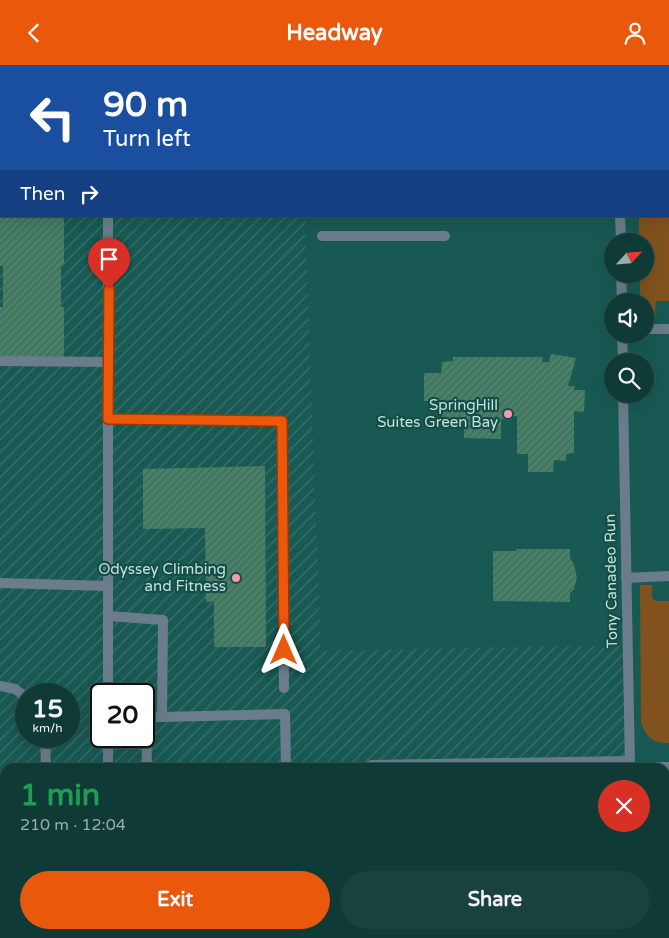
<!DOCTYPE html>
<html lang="en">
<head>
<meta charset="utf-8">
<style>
	:root { --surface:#103a35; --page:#19413d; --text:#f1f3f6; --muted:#9cadad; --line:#305450; --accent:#ea580c }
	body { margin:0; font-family:"Varela Round",sans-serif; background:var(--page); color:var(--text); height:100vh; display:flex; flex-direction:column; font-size:19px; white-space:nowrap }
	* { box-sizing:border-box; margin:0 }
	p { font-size:16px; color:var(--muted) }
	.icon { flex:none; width:28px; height:28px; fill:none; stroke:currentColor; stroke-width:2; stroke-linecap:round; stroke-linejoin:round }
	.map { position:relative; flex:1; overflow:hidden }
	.details { position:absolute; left:0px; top:698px; width:670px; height:176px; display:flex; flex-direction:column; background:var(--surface); border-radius:15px 15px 0 0; box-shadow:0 5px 20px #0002,0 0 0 1px var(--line) }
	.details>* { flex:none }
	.hud { position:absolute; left:0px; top:0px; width:670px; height:152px; box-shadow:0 5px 20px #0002,0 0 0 1px var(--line); background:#1a4fa0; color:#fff; overflow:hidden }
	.needle { width:32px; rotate:64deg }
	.controls { position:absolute; left:604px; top:168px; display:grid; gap:10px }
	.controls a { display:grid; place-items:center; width:50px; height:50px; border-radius:50%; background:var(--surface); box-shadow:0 5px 20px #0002,0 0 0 1px var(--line); font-size:25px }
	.speed { position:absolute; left:15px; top:618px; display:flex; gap:10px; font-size:25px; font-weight:700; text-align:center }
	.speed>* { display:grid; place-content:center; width:65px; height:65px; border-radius:50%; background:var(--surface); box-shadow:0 5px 20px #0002,0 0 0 1px var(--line); line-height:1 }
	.speed small { font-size:12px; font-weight:400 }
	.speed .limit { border:2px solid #111; border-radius:8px; background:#fff; color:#111 }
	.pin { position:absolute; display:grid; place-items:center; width:42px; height:42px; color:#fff; margin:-51px -21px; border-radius:50% 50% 50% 0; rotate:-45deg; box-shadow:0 0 5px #0007 }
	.pin .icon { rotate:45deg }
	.me { position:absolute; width:55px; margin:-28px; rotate:0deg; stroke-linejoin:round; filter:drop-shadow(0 0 4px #0008) }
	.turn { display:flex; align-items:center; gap:18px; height:105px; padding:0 20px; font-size:22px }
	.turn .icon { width:65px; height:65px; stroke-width:2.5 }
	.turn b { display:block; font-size:35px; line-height:42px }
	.then { display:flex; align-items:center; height:48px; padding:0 20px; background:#0003; gap:10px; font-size:19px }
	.round { display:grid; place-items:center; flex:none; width:52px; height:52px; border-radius:26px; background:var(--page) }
	.head { display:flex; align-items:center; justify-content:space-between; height:85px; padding:0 20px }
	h1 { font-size:30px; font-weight:800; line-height:38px; color:#1e9e55 }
	.primary-button { display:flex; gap:10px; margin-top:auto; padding:10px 20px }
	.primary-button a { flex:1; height:58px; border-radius:30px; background:var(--accent); color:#fff; font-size:20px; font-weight:800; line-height:58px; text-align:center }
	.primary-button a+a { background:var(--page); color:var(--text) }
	header { display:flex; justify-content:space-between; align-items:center; height:65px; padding:0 20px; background:var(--accent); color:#fff; font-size:22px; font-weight:800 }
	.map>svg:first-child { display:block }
	.built { fill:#185a53; fill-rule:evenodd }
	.industrial { fill:url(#industrial-furrows); fill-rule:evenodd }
	.green { fill:#81521d }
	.building { fill:url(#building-hatch) }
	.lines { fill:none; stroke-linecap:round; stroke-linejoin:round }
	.service { stroke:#6b7d8d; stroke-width:10 }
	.minor { stroke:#6b7d8d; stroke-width:10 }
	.route-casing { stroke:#983908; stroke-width:12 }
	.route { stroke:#ea580c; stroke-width:9 }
	.poi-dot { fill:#f29aae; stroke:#164d47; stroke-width:2 }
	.labels { text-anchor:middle; stroke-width:4.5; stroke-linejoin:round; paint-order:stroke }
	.poi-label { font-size:15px; fill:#c0e2dc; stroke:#164d47; text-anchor:end }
	.street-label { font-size:15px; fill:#c0e2dc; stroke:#164d47 }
</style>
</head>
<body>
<header><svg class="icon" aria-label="back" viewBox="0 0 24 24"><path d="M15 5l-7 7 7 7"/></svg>Headway<svg class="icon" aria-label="person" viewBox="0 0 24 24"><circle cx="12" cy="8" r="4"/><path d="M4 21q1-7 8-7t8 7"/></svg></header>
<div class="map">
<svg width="669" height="873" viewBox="0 0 669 873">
	<defs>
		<pattern id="industrial-furrows" width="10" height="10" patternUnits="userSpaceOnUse" patternTransform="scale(1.25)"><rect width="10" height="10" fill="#185a53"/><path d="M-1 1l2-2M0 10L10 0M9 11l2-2" fill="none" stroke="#38716b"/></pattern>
		<pattern id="building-hatch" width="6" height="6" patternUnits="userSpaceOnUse" patternTransform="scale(1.25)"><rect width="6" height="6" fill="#488068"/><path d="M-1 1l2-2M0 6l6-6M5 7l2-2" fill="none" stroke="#426859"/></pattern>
	</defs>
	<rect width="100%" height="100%" fill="#164d47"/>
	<path class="built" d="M108 0H669V702H630L627 580 321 587 305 151H669V1ZM612 176H645V209H612ZM612 236H645V269H612ZM612 296H645V329H612Z"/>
	<path class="industrial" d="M0 0H108L1 1V151H305L321 586 627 580 630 702H669V873H0ZM26 629H69V671H26ZM101 629H144V671H101ZM5 702H665V869H5Z"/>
	<g class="green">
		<path d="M669 132V236H656L655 249H645V236H640V209H645V176H639V151H669Z"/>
		<path d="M640 520H652V533L656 536H669V678C652 678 648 674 641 658Z"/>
		<path d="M665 709H669V873H641V869H665Z"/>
	</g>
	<g class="building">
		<path d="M0 153H64V200H61V242H64V292H0V242H3V201H0Z"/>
		<path d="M551 289 576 293 568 321H575L574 325H585L584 347 574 346V388L566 389V396L554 395 553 407H528V389H517V351L511 352V355L501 354V374L464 373V354H442V346H435V336H424V308H441L442 297 453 296V292H543L542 297H549Z"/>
		<path d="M265 401 266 582H214V536L206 537 205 463 143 464V404Z"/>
		<path d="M516 484H570V493L574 500 577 512 574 524 570 528V537L493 536V486H517Z"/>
	</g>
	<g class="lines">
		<g class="service">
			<path d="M144 1V0"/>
			<path d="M322 171H445"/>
			<path d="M645 264H669"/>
			<path d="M0 296 109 297"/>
			<path d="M108 354 282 356 284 623"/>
			<path d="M626 513 669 511"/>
			<path d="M0 518 108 521"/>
			<path d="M108 551 163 555 162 652 285 649 286 702"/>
			<path d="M0 621 15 624 26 632"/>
			<path d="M45 671 46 702"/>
			<path d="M371 700 629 696"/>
			<path d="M147 702 146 652H162"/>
			<path d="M149 869V873"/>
			<path d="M289 869V873"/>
			<path d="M46 873V869"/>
		</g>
		<g class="minor">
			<path d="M108 0V1"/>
			<path d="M624 1V0"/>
			<path d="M620 151 621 176"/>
			<path d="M621 209 622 236"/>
			<path d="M622 269 623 296"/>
			<path d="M623 329 630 702"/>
			<path d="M108 629V151"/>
			<path d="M108 671V702"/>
			<path d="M630 702H669"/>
			<path d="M109 869V873"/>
			<path d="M629 873V869"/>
		</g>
	</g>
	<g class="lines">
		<defs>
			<path id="route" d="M109 224 108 354 282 356 284 585"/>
		</defs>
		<use href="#route" class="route-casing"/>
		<use href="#route" class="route"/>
	</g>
	<g class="poi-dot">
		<circle cx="508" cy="349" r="5"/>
		<circle cx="236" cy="513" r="5"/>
	</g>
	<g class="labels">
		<g class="poi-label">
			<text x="498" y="345">SpringHill<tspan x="498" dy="17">Suites Green Bay</tspan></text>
			<text x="226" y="509">Odyssey Climbing<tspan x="226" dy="17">and Fitness</tspan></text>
		</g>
		<g class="street-label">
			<text transform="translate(611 516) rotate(-91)" y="5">Tony Canadeo Run</text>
		</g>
	</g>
</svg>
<div class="controls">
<a><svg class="needle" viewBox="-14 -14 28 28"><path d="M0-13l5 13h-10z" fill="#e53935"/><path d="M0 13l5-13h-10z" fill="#9cadad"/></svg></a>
<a><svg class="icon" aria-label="sound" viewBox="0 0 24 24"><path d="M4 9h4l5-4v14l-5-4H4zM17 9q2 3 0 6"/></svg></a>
<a><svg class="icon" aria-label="search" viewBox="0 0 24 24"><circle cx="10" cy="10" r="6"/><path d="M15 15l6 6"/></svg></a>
</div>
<div class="speed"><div>15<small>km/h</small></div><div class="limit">20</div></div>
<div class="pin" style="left:109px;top:224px;background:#d93025"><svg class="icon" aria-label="arrive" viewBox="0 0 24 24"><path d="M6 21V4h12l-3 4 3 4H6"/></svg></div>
<svg class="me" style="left:284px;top:585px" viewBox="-20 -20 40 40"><path d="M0-17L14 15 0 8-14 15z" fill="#ea580c" stroke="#fff" stroke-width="4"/></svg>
<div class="hud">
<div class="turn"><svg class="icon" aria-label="left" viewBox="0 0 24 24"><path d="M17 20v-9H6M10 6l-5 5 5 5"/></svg><div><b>90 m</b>Turn left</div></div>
<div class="then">Then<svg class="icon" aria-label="right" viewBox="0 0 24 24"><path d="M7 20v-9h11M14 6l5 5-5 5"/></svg></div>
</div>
<section class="details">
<div class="head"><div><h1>1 min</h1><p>210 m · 12:04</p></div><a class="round" style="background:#d93025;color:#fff"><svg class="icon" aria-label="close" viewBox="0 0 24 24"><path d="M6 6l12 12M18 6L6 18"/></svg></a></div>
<div class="primary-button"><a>Exit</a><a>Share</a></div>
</section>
</div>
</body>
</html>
